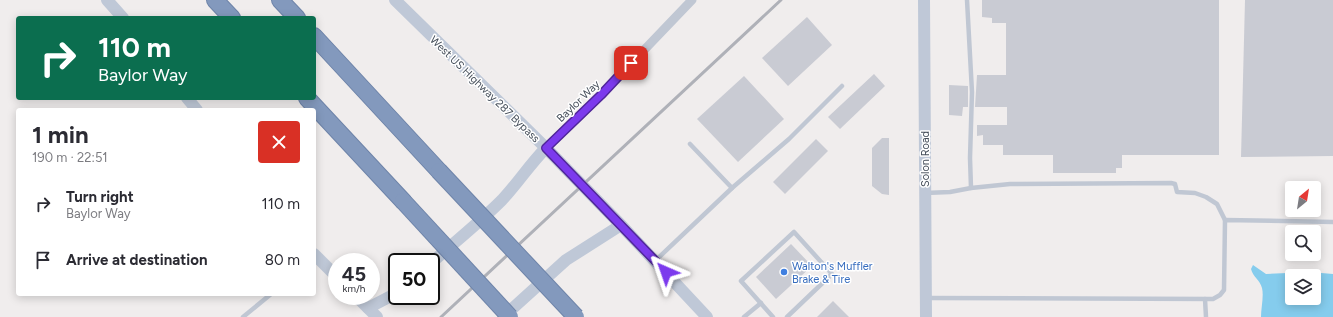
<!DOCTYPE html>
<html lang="en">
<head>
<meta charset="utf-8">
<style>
	:root { --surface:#fff; --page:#f7f7f7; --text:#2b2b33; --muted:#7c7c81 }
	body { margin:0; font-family:Figtree,sans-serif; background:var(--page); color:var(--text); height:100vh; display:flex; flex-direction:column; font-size:15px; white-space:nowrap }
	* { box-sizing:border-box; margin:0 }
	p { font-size:13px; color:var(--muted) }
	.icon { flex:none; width:22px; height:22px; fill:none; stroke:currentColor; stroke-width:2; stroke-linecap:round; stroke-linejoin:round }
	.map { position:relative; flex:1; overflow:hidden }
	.drawer { position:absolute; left:16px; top:108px; width:300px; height:188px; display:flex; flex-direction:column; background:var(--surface); border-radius:4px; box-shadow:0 2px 10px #0003 }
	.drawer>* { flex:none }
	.hud { position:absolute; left:16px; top:16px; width:300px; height:84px; border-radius:4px; box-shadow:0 2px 10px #0003; background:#0b6e4f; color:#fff; overflow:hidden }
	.needle { width:26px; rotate:30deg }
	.controls { position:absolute; left:1285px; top:181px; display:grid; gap:8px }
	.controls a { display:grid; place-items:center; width:36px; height:36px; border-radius:4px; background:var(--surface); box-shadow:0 2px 10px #0003; font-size:20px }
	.speed { position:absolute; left:328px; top:253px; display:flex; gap:8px; font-size:20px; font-weight:700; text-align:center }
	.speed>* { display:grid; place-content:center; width:52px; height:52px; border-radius:50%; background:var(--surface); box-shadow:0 2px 10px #0003; line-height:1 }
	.speed small { font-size:10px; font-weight:400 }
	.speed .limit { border:2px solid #111; border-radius:6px; background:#fff; color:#111 }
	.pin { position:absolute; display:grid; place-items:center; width:34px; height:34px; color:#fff; margin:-17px; border-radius:8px; box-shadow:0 2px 6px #0006 }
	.me { position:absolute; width:44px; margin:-22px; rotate:317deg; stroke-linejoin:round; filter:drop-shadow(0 0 3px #0008) }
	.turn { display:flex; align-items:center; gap:14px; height:84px; padding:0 16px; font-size:18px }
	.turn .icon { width:52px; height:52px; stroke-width:2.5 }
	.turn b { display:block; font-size:28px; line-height:34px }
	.round { display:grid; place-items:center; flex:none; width:42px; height:42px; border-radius:4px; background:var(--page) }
	.summary { display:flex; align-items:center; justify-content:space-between; height:68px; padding:0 16px }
	h1 { font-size:24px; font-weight:700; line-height:30px }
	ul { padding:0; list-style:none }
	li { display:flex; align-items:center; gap:12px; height:56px; padding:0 16px }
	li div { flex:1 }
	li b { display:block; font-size:15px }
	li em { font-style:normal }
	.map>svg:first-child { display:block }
	.water { fill:#85cced; fill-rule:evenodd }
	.building { fill:#c9cbd3 }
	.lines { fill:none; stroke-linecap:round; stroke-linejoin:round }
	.highway-casing { stroke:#6e84a9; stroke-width:18 }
	.lane { stroke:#c0c7d3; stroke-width:4.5 }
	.street { stroke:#c0c7d3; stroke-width:9 }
	.secondary { stroke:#bfc8d7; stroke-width:12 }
	.highway { stroke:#8399bd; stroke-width:16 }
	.rail { stroke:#afb1b8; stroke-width:3 }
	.highway-bridge-casing { stroke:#6e84a9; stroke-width:18; stroke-linecap:butt }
	.highway-bridge { stroke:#8399bd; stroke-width:16 }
	.route-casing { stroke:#51269a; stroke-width:10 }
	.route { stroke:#7c3aed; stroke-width:7 }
	.shop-dot { fill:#3f7fe0; stroke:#fff; stroke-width:1.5 }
	.labels { text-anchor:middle; stroke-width:3; stroke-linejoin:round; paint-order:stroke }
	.street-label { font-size:11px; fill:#454e5a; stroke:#fff }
	.shop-label { font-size:11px; fill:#366cbe; stroke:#fff; text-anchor:start }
</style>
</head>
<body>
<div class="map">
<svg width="1333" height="317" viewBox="0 0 1333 317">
	<rect width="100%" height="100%" fill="#f0eded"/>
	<path class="water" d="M1253 265 1266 274 1310 272 1333 274V317H1261C1261 308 1264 296 1262 288 1260 280 1253 277 1251 269ZM1292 276H1314V298H1292Z"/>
	<g class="building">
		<path d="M982 0H1219V155H1122V168H1116V173H1053V155H1003V145H983V135L977 136V125H1007V107H975L977 75H1006V23H992V18L982 17Z"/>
		<path d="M1245 0H1333V156L1241 157Z"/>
		<path d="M807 17 832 45 788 86 762 58Z"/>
		<path d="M874 74 885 86 840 129 828 117Z"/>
		<path d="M744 76 784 119 738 162 697 119Z"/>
		<path d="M949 85 968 86V107H963L962 116 949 115Z"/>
		<path d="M882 138H889V195L882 194 872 186V148Z"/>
		<path d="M816 139 828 151 785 194 773 182Z"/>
		<path d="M791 244 812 266 776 299 756 277Z"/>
		<path d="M833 301 849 317H817Z"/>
	</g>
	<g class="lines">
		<defs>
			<g id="highway">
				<path d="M215 0 232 18"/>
				<path d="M280 0 297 18"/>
				<path d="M314 36 439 171"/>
				<path d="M307 98 403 201"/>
			</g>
		</defs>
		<use href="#highway" class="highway-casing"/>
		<g class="lane">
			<path d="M967 0 972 92 970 158 971 188"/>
			<path d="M732 188 789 139 842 86"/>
			<path d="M925 193 950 192 971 188 1010 184 1171 183 1175 184 1177 192 1195 193 1206 197 1217 204 1225 220"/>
			<path d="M655 261 732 188 690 144"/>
			<path d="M926 298 1213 299 1220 295 1224 290 1225 220 1333 222"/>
			<path d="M1205 299 1206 317"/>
			<path d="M243 317 271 294"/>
			<path d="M744 317 761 303"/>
			<path d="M773 317 741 281 794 232 832 274 787 317"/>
		</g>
		<path class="street" d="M546 148 601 95 692 0"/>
		<g class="secondary">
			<path d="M107 0 123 18"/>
			<path d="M395 0 546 148 621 225 707 317"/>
			<path d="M924 0 926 317"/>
			<path d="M187 98 197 110"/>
			<path d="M314 254 337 277"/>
			<path d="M431 263C455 242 480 222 502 200 518 183 530 164 546 148"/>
			<path d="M356 296 377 317"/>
			<path d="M368 308 393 295 397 292"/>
			<path d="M503 317 566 260 621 225"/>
		</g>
		<use href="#highway" class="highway"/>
		<path class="rail" d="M441 317 781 0"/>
		<defs>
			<g id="highway-bridge">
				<path d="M439 171 576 317"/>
				<path d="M403 201 510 317"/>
			</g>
		</defs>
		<use href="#highway-bridge" class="highway-bridge-casing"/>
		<use href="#highway-bridge" class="highway-bridge"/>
	</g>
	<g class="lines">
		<defs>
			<path id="route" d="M631 63 601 95 546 148 666 272"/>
		</defs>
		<use href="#route" class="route-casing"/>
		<use href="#route" class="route"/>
	</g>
	<circle class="shop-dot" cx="784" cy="272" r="4"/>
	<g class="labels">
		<g class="street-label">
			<text transform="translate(485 89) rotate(44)" y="4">West US Highway 287 Bypass</text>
			<text transform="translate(578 101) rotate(-44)" y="4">Baylor Way</text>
			<text transform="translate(925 159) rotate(-90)" y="4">Solon Road</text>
		</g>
		<g class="shop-label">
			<text x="792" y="270">Walton's Muffler<tspan x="792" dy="13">Brake &amp; Tire</tspan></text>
		</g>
	</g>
</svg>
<div class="controls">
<a><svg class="needle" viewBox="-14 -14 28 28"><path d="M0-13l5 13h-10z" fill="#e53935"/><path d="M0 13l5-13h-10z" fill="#7c7c81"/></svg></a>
<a><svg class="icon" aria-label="search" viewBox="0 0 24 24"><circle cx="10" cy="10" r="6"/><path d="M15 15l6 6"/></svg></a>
<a><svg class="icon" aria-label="layers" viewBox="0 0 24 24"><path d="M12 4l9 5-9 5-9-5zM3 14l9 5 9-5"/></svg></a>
</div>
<div class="speed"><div>45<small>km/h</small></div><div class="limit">50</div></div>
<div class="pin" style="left:631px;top:63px;background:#d93025"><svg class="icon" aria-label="arrive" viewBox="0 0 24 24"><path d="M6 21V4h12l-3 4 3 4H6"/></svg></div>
<svg class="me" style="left:666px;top:272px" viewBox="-20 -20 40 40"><path d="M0-17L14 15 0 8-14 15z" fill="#7c3aed" stroke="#fff" stroke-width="4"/></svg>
<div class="hud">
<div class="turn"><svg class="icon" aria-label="right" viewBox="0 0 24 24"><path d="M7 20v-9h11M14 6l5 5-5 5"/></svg><div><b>110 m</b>Baylor Way</div></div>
</div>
<section class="drawer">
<div class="summary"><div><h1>1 min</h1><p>190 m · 22:51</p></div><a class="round" style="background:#d93025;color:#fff"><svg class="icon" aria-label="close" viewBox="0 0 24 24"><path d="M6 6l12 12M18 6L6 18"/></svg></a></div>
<ul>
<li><svg class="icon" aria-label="right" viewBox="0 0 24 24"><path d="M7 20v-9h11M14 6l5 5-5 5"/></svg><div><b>Turn right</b><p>Baylor Way</p></div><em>110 m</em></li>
<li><svg class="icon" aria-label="arrive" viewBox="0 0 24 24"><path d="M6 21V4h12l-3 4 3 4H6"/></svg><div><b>Arrive at destination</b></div><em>80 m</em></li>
</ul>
</section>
</div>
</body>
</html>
